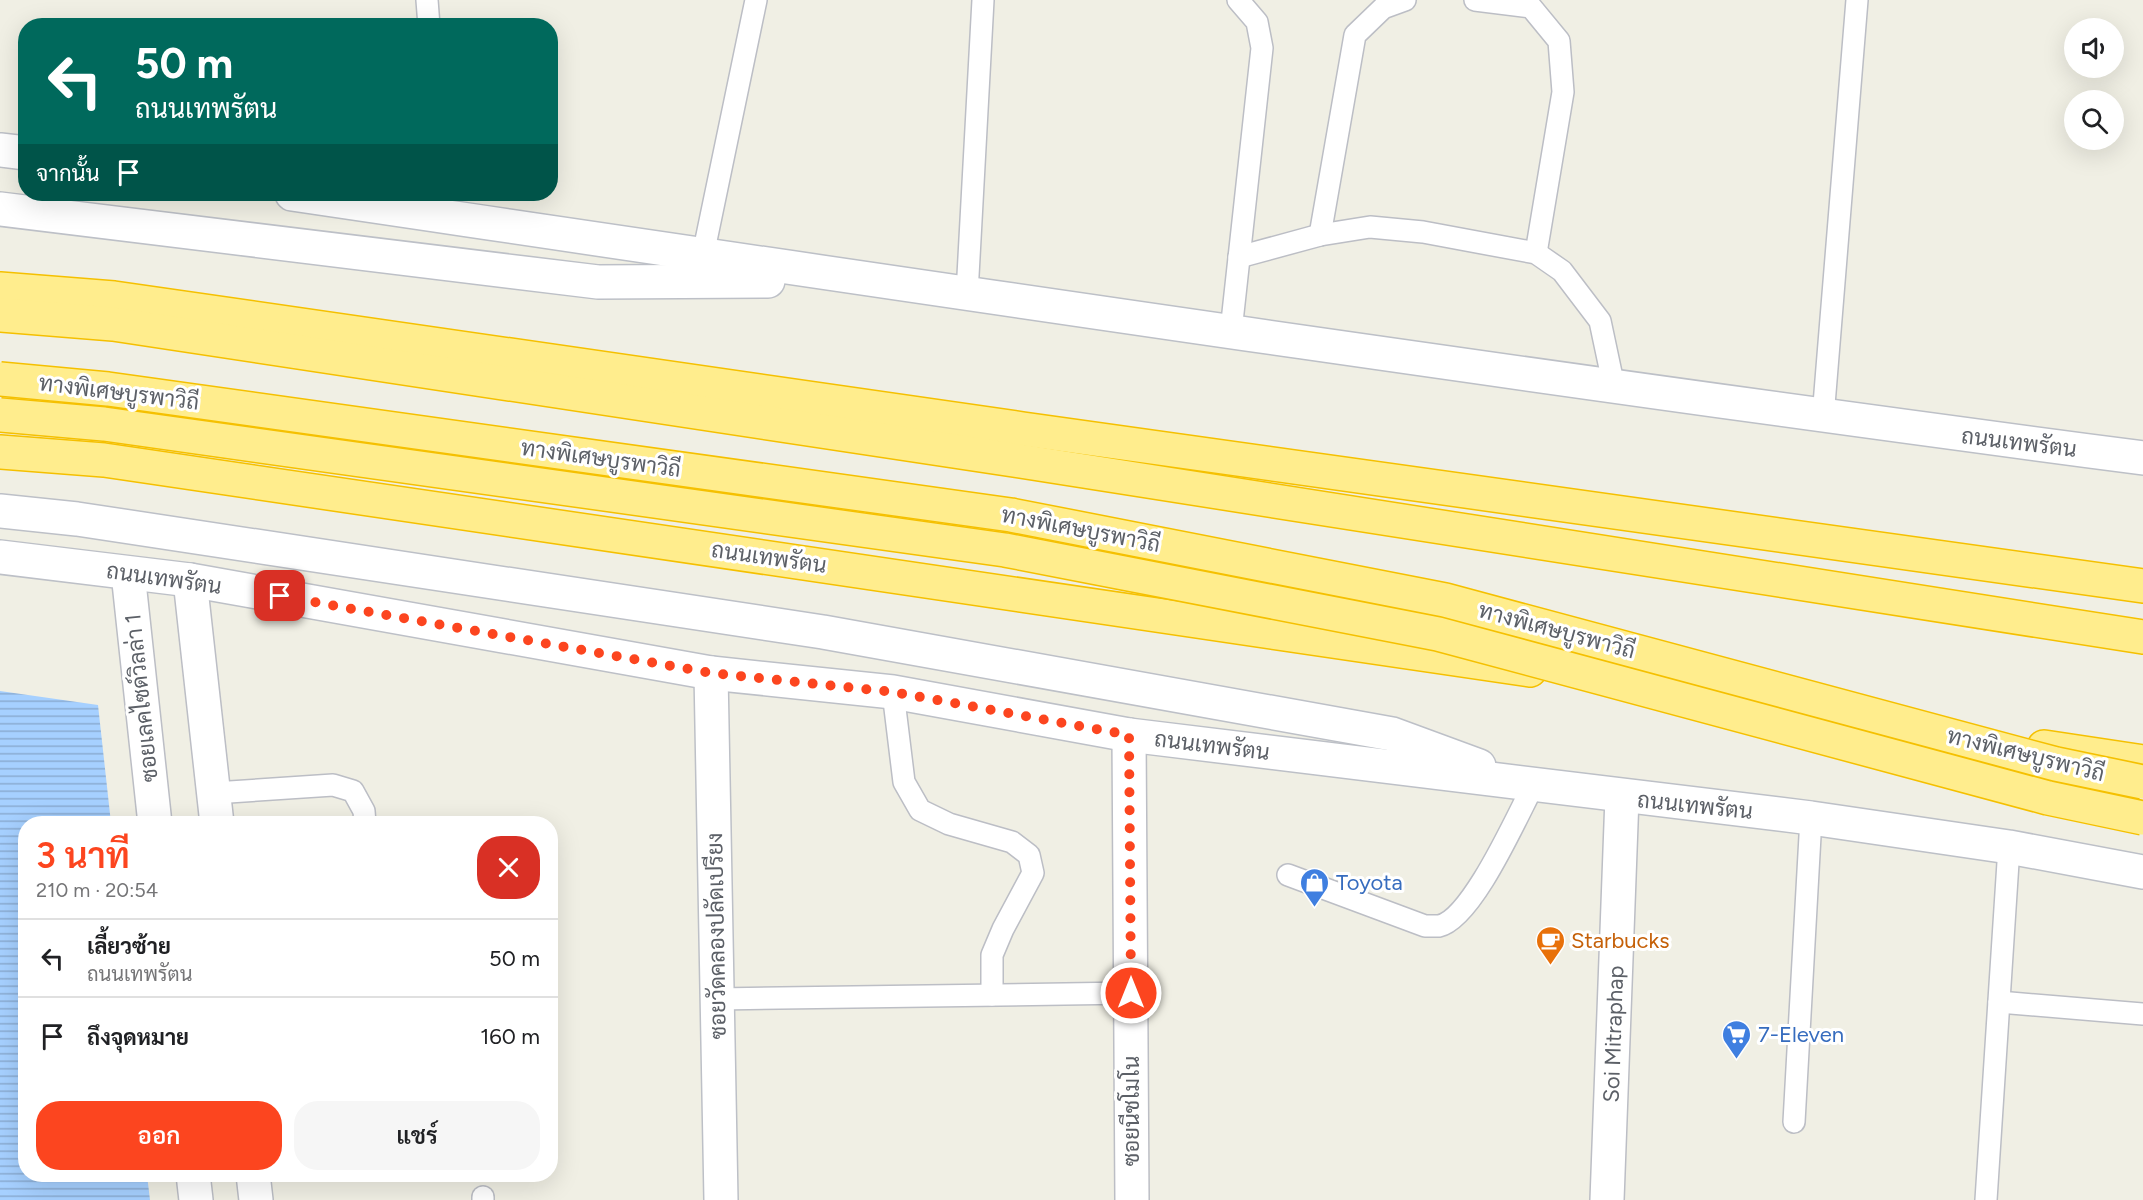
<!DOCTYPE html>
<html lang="th">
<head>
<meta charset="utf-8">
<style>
	:root { --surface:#fff; --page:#f6f6f6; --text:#202124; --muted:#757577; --line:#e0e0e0; --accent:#fc451f }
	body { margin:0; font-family:Figtree,Sarabun,sans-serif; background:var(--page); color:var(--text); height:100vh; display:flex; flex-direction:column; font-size:22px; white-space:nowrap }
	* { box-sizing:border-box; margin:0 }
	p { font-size:20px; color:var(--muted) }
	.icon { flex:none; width:33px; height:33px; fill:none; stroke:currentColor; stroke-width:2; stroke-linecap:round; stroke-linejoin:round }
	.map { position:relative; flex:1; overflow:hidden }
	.panel { position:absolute; left:18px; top:816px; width:540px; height:366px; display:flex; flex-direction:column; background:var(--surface); border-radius:24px; box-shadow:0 6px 24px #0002 }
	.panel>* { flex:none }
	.hud { position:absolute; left:18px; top:18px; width:540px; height:183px; border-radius:24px; box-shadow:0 6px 24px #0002; background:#00695c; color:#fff; overflow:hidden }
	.controls { position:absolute; left:2064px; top:18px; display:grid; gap:12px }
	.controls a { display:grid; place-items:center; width:60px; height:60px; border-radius:50%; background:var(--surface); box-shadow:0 6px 24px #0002; font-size:30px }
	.pin { position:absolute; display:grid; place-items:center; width:51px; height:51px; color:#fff; margin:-26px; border-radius:12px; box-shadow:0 3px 9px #0006 }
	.me { position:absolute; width:66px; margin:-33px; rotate:0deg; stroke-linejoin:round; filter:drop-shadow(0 0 4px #0008) }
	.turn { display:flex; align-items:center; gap:21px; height:126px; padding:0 18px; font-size:27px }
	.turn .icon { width:78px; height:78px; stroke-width:2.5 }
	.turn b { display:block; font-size:42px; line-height:51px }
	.then { display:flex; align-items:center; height:57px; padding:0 18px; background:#0003; gap:12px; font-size:22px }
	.round { display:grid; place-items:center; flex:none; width:63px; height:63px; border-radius:24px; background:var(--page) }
	.summary { display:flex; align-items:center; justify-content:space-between; height:102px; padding:0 18px }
	h1 { font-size:36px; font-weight:600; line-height:45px; color:var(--accent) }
	.button { display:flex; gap:12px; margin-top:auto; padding:12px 18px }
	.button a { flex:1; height:69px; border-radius:24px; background:var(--accent); color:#fff; font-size:24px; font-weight:600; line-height:69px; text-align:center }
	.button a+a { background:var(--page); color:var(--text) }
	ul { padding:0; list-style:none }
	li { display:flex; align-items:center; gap:18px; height:78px; padding:0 18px; border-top:2px solid var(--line) }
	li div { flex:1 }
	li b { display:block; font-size:22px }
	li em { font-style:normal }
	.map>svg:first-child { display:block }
	.water { fill:url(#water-rules) }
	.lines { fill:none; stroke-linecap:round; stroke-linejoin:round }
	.lane-casing { stroke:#bcbec5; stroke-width:24 }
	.street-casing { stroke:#bcbec5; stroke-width:36 }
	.secondary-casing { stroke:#bdc0c7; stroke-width:36 }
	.highway-casing { stroke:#f5c000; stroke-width:36 }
	.lane { stroke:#fff; stroke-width:21 }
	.street { stroke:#fff; stroke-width:33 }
	.secondary { stroke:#fff; stroke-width:33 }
	.highway { stroke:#ffed8d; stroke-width:33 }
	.highway-bridge-casing { stroke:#f5c000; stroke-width:36; stroke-linecap:butt }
	.highway-bridge { stroke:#ffed8d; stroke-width:33 }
	.route { stroke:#fc451f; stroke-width:10; stroke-dasharray:0 18 }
	.labels { text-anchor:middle; stroke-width:6; stroke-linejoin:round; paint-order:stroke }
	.street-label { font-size:22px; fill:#5c6067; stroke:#fff }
	.shop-label { font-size:22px; fill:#366cbe; stroke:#fff; text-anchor:start }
	.food-label { font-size:22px; fill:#c56008; stroke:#fff; text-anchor:start }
</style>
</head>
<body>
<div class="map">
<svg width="2143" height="1200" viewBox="0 0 2143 1200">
	<defs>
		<pattern id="water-rules" width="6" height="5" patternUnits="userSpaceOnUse" patternTransform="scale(1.5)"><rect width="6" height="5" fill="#a6d0ff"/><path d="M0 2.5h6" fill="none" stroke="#8aacd2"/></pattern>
	</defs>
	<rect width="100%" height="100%" fill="#f0efe4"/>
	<path class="water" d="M0 691 98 705 111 823 26 824V1174L147 1175 150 1200H0Z"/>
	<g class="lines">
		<defs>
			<g id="lane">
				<path d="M427 0 429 26"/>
				<path d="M1475 0 1531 7 1559 41 1563 92 1536 253"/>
				<path d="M437 194 438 215"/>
				<path d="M1320 235 1355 35 1383 8 1405 0"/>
				<path d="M703 255 756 0"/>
				<path d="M1239 257 1320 235 1370 227 1423 232 1536 253 1562 271 1600 321 1614 387"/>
				<path d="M967 294 983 0"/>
				<path d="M1231 331 1262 48 1257 22 1238 0"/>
				<path d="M1823 417 1857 0"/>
				<path d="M893 692 904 782 920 810 949 824 1012 842 1029 855 1033 873 1003 929 992 955V995"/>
				<path d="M214 793 333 785 353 791 364 811 365 824"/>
				<path d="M1288 875 1425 926C1429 926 1435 926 1439 926 1472 919 1517 816 1533 786"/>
				<path d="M717 999 1130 993"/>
				<path d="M1999 1002 2143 1014"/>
				<path d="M1794 1122 1811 818"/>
				<path d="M483 1200V1197"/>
				<path d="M1986 1200 2009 847"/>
			</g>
			<g id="street">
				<path d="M128 573 155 824"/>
				<path d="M190 580 217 824"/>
				<path d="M1129 735 1132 1200"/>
				<path d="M193 1174 196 1200"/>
				<path d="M253 1174 256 1200"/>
				<path d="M1607 1200 1622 797"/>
			</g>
			<g id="secondary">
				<path d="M0 150 26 153"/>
				<path d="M292 194C909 285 1525 377 2143 458"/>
				<path d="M0 209 598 282 768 281"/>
				<path d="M0 511 77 519 823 632 1392 734 1479 766"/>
				<path d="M0 557 190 580 711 673 893 692 1129 735 1811 818 2009 847 2143 872"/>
				<path d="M711 673 721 1200"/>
			</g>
			<g id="highway">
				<path d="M0 289 114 298 1023 429 2143 586"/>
				<path d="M0 315 113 324 1020 461 2143 637"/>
				<path d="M0 452 104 460 1530 670"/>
				<path d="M1726 700 1830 715"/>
				<path d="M2044 747 2143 762"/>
			</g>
		</defs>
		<use href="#lane" class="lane-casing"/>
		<use href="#street" class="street-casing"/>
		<use href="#secondary" class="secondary-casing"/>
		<use href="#highway" class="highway-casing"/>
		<use href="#lane" class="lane"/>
		<use href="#street" class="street"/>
		<use href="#secondary" class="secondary"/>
		<use href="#highway" class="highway"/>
		<defs>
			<g id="highway-bridge">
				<path d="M0 379 108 389 1011 515 1445 600 2056 764 2143 782"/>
				<path d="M0 415 104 424 1005 550 1438 634 2048 798 2143 818"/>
			</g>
		</defs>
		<use href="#highway-bridge" class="highway-bridge-casing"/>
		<use href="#highway-bridge" class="highway-bridge"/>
	</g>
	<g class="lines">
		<path class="route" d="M280 596 711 673 893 692 1129 735 1131 993"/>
	</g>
	<defs>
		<symbol id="shop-pin" viewBox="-11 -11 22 30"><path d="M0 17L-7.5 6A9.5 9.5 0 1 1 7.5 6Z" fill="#3f7fe0" stroke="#fff"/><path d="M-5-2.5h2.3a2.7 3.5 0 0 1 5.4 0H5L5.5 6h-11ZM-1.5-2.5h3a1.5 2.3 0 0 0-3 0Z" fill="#fff"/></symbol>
		<symbol id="cafe-pin" viewBox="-11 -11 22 30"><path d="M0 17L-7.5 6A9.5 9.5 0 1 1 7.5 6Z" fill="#e8710a" stroke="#fff"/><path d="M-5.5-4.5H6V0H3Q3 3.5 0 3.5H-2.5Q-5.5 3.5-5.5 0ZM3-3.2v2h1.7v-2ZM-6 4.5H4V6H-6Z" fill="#fff"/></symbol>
		<symbol id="supermarket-pin" viewBox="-11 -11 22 30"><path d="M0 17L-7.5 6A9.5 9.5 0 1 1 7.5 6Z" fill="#3f7fe0" stroke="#fff"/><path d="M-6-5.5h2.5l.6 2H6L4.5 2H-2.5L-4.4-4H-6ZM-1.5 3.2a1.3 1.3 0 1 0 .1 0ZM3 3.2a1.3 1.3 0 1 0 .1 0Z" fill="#fff"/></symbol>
	</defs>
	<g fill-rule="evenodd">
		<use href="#shop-pin" x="1298" y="866" width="33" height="45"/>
		<use href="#cafe-pin" x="1534" y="924" width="33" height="45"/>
		<use href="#supermarket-pin" x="1720" y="1018" width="33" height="45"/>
	</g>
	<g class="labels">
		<g class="street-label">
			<text transform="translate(119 392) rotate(7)" y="8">ทางพิเศษบูรพาวิถี</text>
			<text transform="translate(2019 442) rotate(7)" y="8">ถนนเทพรัตน</text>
			<text transform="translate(601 458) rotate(8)" y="8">ทางพิเศษบูรพาวิถี</text>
			<text transform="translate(1081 529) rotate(11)" y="8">ทางพิเศษบูรพาวิถี</text>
			<text transform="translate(769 557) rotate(8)" y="8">ถนนเทพรัตน</text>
			<text transform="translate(164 578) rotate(8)" y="8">ถนนเทพรัตน</text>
			<text transform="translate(1557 630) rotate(15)" y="8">ทางพิเศษบูรพาวิถี</text>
			<text transform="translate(141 698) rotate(-96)" y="8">ซอยเลคไซด์วิลล่า 1</text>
			<text transform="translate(1212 745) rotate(7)" y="8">ถนนเทพรัตน</text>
			<text transform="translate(2026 754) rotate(14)" y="8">ทางพิเศษบูรพาวิถี</text>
			<text transform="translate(1695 805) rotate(6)" y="8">ถนนเทพรัตน</text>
			<text transform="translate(716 936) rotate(-91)" y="8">ซอยวัดคลองปลัดเปรียง</text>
			<text transform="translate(1613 1034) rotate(-88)" y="8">Soi Mitraphap</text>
			<text transform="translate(1131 1111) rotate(-90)" y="8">ซอยนีชโมโน</text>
		</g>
		<g class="shop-label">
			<text x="1336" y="890">Toyota</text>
			<text x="1758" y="1042">7-Eleven</text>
		</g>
		<g class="food-label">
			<text x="1571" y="948">Starbucks</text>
		</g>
	</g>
</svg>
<div class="controls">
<a><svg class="icon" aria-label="sound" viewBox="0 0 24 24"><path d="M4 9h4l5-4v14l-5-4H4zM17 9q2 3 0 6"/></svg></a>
<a><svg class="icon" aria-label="search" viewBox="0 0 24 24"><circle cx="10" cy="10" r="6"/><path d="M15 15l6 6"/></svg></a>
</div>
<div class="pin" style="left:280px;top:596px;background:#d93025"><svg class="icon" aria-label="arrive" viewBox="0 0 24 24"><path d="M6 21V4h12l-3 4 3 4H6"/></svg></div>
<svg class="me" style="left:1131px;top:993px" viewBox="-20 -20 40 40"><circle r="17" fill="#fc451f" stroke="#fff" stroke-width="3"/><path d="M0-11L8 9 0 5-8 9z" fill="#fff"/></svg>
<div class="hud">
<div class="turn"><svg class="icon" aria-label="left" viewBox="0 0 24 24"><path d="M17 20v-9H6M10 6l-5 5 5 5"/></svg><div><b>50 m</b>ถนนเทพรัตน</div></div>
<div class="then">จากนั้น<svg class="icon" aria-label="arrive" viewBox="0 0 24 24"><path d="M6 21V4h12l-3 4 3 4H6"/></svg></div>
</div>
<section class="panel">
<div class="summary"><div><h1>3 นาที</h1><p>210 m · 20:54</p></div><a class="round" style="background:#d93025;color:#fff"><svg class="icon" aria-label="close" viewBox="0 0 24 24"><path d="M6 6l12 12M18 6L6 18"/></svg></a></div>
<ul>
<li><svg class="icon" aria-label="left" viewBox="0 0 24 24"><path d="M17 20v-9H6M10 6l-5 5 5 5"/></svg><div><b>เลี้ยวซ้าย</b><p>ถนนเทพรัตน</p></div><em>50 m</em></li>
<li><svg class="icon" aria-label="arrive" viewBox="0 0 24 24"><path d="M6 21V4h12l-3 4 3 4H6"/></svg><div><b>ถึงจุดหมาย</b></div><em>160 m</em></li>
</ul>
<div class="button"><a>ออก</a><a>แชร์</a></div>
</section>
</div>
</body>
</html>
